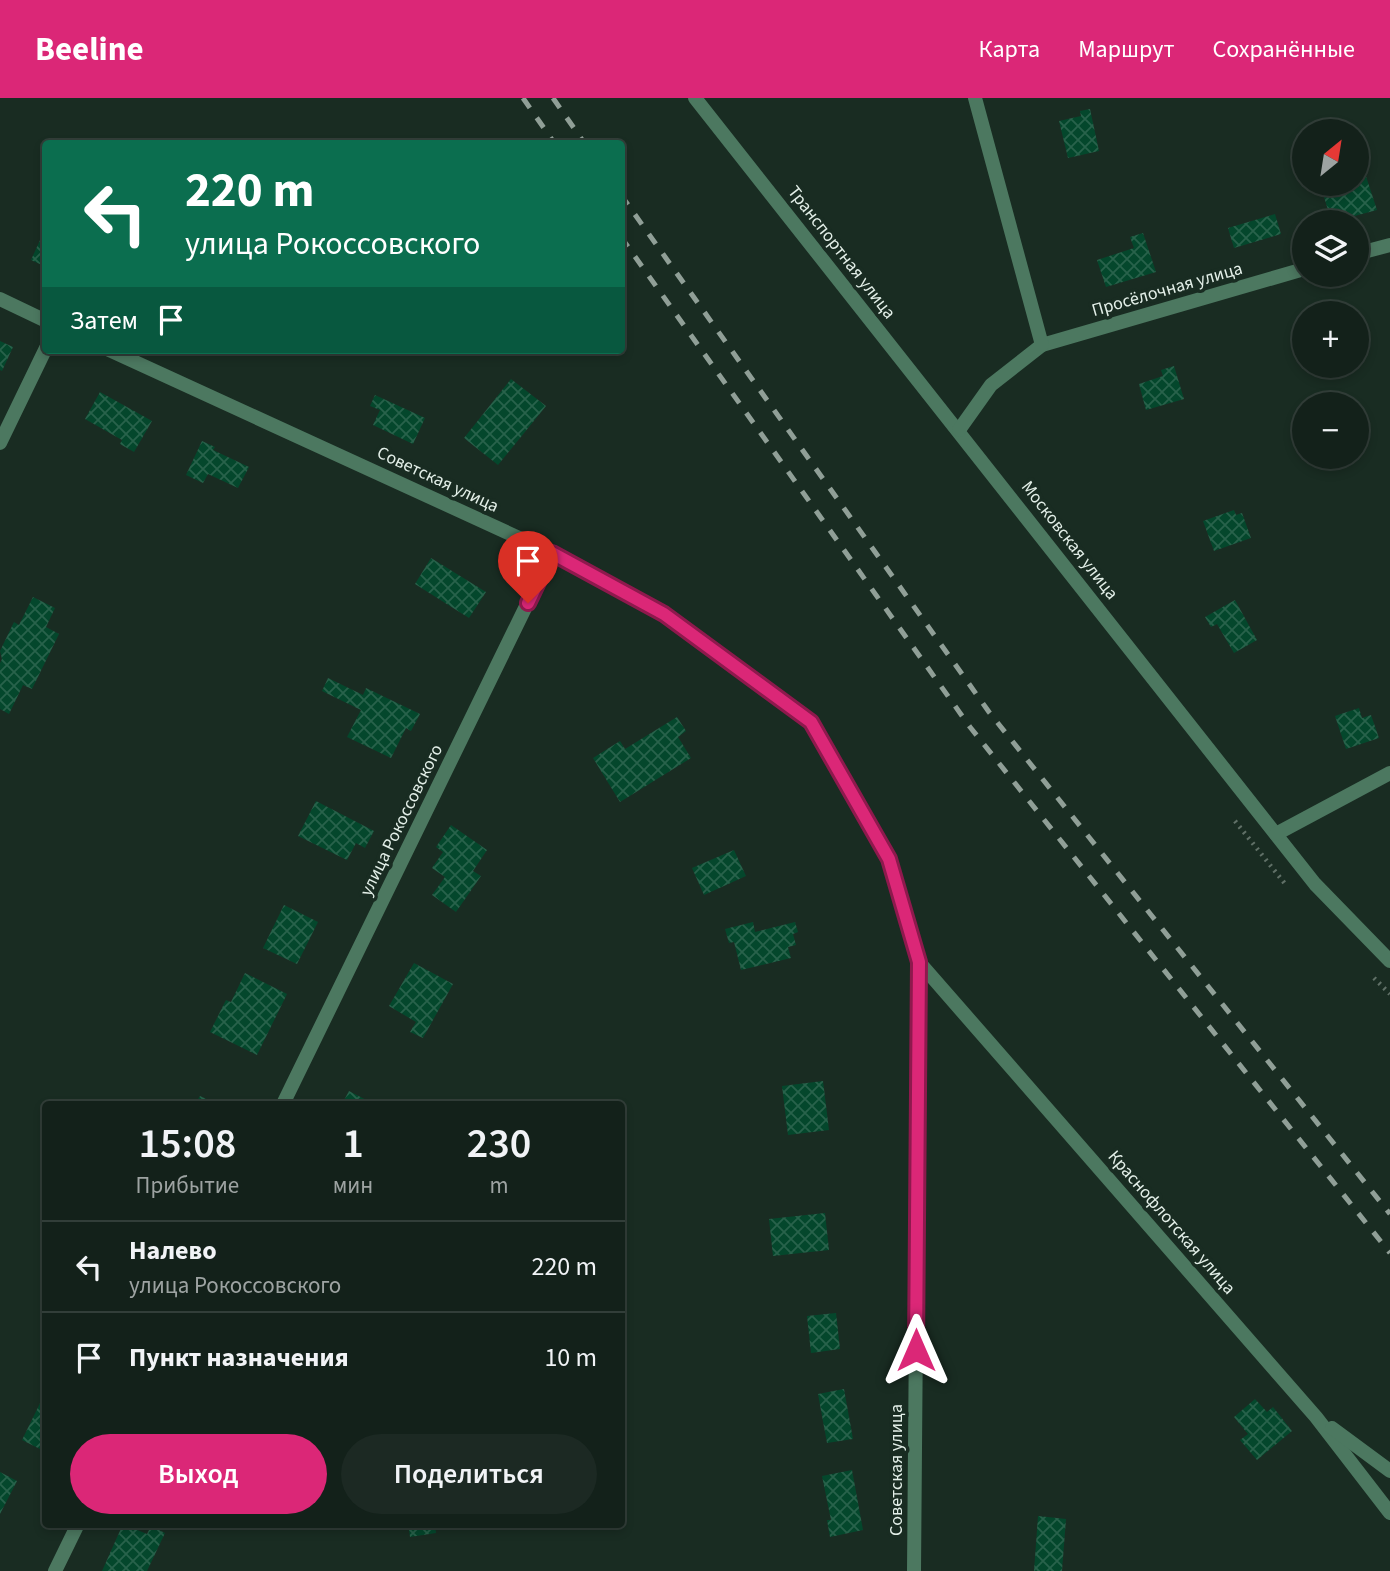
<!DOCTYPE html>
<html lang="ru">
<head>
<meta charset="utf-8">
<style>
	:root { --surface:#13211a; --page:#1c2923; --text:#f1f3f6; --muted:#9da3a2; --line:#323e39; --accent:#db2777 }
	body { margin:0; font-family:"Source Sans 3",sans-serif; background:var(--page); color:var(--text); height:100vh; display:flex; flex-direction:column; font-size:26px; white-space:nowrap }
	* { box-sizing:border-box; margin:0 }
	p { font-size:23px; color:var(--muted) }
	.icon { flex:none; width:38px; height:38px; fill:none; stroke:currentColor; stroke-width:2; stroke-linecap:round; stroke-linejoin:round }
	.map { position:relative; flex:1; overflow:hidden }
	.details { position:absolute; left:42px; top:1003px; width:583px; height:427px; display:flex; flex-direction:column; background:var(--surface); border-radius:7px; box-shadow:0 4px 10px #0003,0 0 0 2px var(--line) }
	.details>* { flex:none }
	.guide { position:absolute; left:42px; top:42px; width:583px; height:214px; border-radius:7px; box-shadow:0 4px 10px #0003,0 0 0 2px var(--line); background:#0b6e4f; color:#fff; overflow:hidden }
	.needle { width:46px; rotate:30deg }
	.fabs { position:absolute; left:1292px; top:21px; display:grid; gap:14px }
	.fabs a { display:grid; place-items:center; width:77px; height:77px; border-radius:50%; background:var(--surface); box-shadow:0 4px 10px #0003,0 0 0 2px var(--line); font-size:35px }
	.pin { position:absolute; display:grid; place-items:center; width:60px; height:60px; color:#fff; margin:-72px -30px; border-radius:50% 50% 50% 0; rotate:-45deg; box-shadow:0 0 7px #0007 }
	.pin .icon { rotate:45deg }
	.me { position:absolute; width:77px; margin:-38px; rotate:0deg; stroke-linejoin:round; filter:drop-shadow(0 0 5px #0008) }
	.turn { display:flex; align-items:center; gap:24px; height:147px; padding:0 28px; font-size:32px }
	.turn .icon { width:91px; height:91px; stroke-width:2.5 }
	.turn b { display:block; font-size:49px; line-height:60px }
	.then { display:flex; align-items:center; height:66px; padding:0 28px; background:#0003; gap:14px; font-size:26px }
	.eta { display:flex; justify-content:space-evenly; align-items:center; height:119px; text-align:center }
	.eta b { font-size:42px; font-weight:600; line-height:49px }
	.button { display:flex; gap:14px; margin-top:auto; padding:14px 28px }
	.button a { flex:1; height:80px; border-radius:42px; background:var(--accent); color:#fff; font-size:28px; font-weight:600; line-height:80px; text-align:center }
	.button a+a { background:var(--page); color:var(--text) }
	ul { padding:0; list-style:none }
	li { display:flex; align-items:center; gap:21px; height:91px; padding:0 28px; border-top:2px solid var(--line) }
	li div { flex:1 }
	li b { display:block; font-size:26px }
	li em { font-style:normal }
	header { display:flex; align-items:center; gap:42px; box-sizing:border-box; height:98px; padding:0 35px; background:var(--accent); color:#fff }
	header strong { font-size:33px }
	nav { display:flex; gap:38px; margin-inline-start:auto; font-size:24px }
	.map>svg:first-child { display:block }
	.building { fill:url(#building-cross-hatch) }
	.lines { fill:none; stroke-linecap:round; stroke-linejoin:round }
	.path { stroke:#607067; stroke-width:4.5; stroke-dasharray:2 5; stroke-linecap:butt }
	.minor { stroke:#4c7860; stroke-width:14 }
	.rail { stroke:#909f97; stroke-width:5; stroke-dasharray:12 12; stroke-linecap:butt }
	.route-casing { stroke:#8e194d; stroke-width:18 }
	.route { stroke:#db2777; stroke-width:12 }
	.labels { text-anchor:middle; stroke-width:7; stroke-linejoin:round; paint-order:stroke }
	.street-label { font-size:18px; fill:#e3efe8; stroke:#192c22 }
</style>
</head>
<body>
<header>
<strong>Beeline</strong>
<nav><a>Карта</a><a>Маршрут</a><a>Сохранённые</a></nav>
</header>
<div class="map">
<svg width="1390" height="1473" viewBox="0 0 1390 1473">
	<defs>
		<pattern id="building-cross-hatch" width="8" height="8" patternUnits="userSpaceOnUse" patternTransform="scale(1.75)"><rect width="8" height="8" fill="#04472c"/><path d="M0 0l8 8M0 8l8-8" fill="none" stroke="#28624b"/></pattern>
	</defs>
	<rect width="100%" height="100%" fill="#192c22"/>
	<g class="building">
		<path d="M1090 11 1099 53 1068 60 1059 23 1081 18 1080 13Z"/>
		<path d="M1362 66 1377 112 1332 124 1320 87 1356 86V68Z"/>
		<path d="M1275 116 1281 136 1234 150 1228 130Z"/>
		<path d="M1143 135 1156 174 1106 189 1097 162 1134 150 1130 139Z"/>
		<path d="M41 140 46 142V169L31 162Z"/>
		<path d="M0 243 13 249 2 273 0 272Z"/>
		<path d="M1174 268 1184 301 1146 312 1139 286 1163 278 1161 272Z"/>
		<path d="M511 281 546 308 498 367 464 340Z"/>
		<path d="M100 294 152 323 134 354 120 346 122 342 85 321Z"/>
		<path d="M375 297 425 320 413 346 373 327 380 312 370 308Z"/>
		<path d="M202 343 215 349 213 352 249 369 238 390 208 376 203 385 186 377Z"/>
		<path d="M1234 412 1236 417 1242 415 1251 440 1214 453 1203 423Z"/>
		<path d="M431 460 486 494 469 520 415 486Z"/>
		<path d="M33 499 55 510 46 529 59 536 32 591 23 587 9 616 0 611V565L2 561 0 553 14 524 19 527Z"/>
		<path d="M1235 502 1257 542 1234 555 1217 526 1211 529 1205 519Z"/>
		<path d="M328 580 363 597 366 590 420 616 411 633 406 630 391 660 347 639 361 612 322 593Z"/>
		<path d="M1359 610 1362 620 1371 617 1379 640 1346 651 1335 618Z"/>
		<path d="M677 619 686 633 678 639 691 660 620 704 593 660 620 643 625 651Z"/>
		<path d="M316 703 374 733 365 750 356 745 347 762 298 738Z"/>
		<path d="M451 727 487 752 473 773 481 778 456 814 432 797 445 779 432 770 443 754 436 749Z"/>
		<path d="M734 752 746 778 704 797 692 770Z"/>
		<path d="M284 807 318 824 297 866 263 850Z"/>
		<path d="M753 824 755 834 795 824 798 834 793 836 796 847 788 849 791 860 741 872 734 844 729 845 725 831Z"/>
		<path d="M414 865 453 886 423 940 410 934 416 924 389 908Z"/>
		<path d="M245 875 287 896 257 957 210 934 226 902 231 904Z"/>
		<path d="M823 983 829 1032 788 1037 782 988Z"/>
		<path d="M349 993 374 1006H342Z"/>
		<path d="M200 998 217 1006H195Z"/>
		<path d="M825 1115 829 1152 773 1158 769 1121Z"/>
		<path d="M836 1215 840 1251 811 1255 807 1218Z"/>
		<path d="M844 1291 853 1341 827 1345 818 1296Z"/>
		<path d="M46 1293V1354L22 1342Z"/>
		<path d="M1255 1301 1267 1314 1273 1309 1292 1333 1257 1362 1240 1342 1248 1336 1234 1319Z"/>
		<path d="M852 1372 863 1432 830 1439 827 1422H831L822 1378Z"/>
		<path d="M0 1374 17 1383 0 1416Z"/>
		<path d="M1038 1418 1066 1421 1062 1473H1034Z"/>
		<path d="M123 1426 147 1436 151 1428 165 1435 147 1473H102Z"/>
		<path d="M408 1426H435L436 1435 410 1439Z"/>
	</g>
	<g class="lines">
		<g class="path">
			<path d="M1235 723 1286 787"/>
			<path d="M1374 880 1390 896"/>
		</g>
		<g class="minor">
			<path d="M695 0 1315 786 1390 863"/>
			<path d="M1356 156 1390 147"/>
			<path d="M0 201 46 223"/>
			<path d="M1042 247 1304 171"/>
			<path d="M109 252 552 455 664 516 811 624 889 761 919 864 914 1473"/>
			<path d="M959 332 991 287 1042 247 975 0"/>
			<path d="M0 345 46 250"/>
			<path d="M1276 736 1390 675"/>
			<path d="M919 864 1316 1319 1390 1415"/>
			<path d="M283 1006 552 455"/>
			<path d="M1332 1330 1390 1373"/>
			<path d="M55 1473 78 1426"/>
		</g>
		<g class="rail">
			<path d="M523 0 555 46"/>
			<path d="M553 0 585 46"/>
			<path d="M621 97 989 614 1390 1116"/>
			<path d="M621 139 970 629 1390 1155"/>
		</g>
	</g>
	<g class="lines">
		<defs>
			<path id="route" d="M528 505 552 455 664 516 811 624 889 761 919 864 916 1252"/>
		</defs>
		<use href="#route" class="route-casing"/>
		<use href="#route" class="route"/>
	</g>
	<g class="labels">
		<g class="street-label">
			<text transform="translate(842 154) rotate(52)" y="6">Транспортная улица</text>
			<text transform="translate(1167 191) rotate(-16)" y="6">Просёлочная улица</text>
			<text transform="translate(438 381) rotate(25)" y="6">Советская улица</text>
			<text transform="translate(1070 442) rotate(52)" y="6">Московская улица</text>
			<text transform="translate(401 722) rotate(-64)" y="6">улица Рокоссовского</text>
			<text transform="translate(1172 1124) rotate(49)" y="6">Краснофлотская улица</text>
			<text transform="translate(896 1372) rotate(-90)" y="6">Советская улица</text>
		</g>
	</g>
</svg>
<div class="fabs">
<a><svg class="needle" viewBox="-14 -14 28 28"><path d="M0-13l5 13h-10z" fill="#e53935"/><path d="M0 13l5-13h-10z" fill="#9da3a2"/></svg></a>
<a><svg class="icon" aria-label="layers" viewBox="0 0 24 24"><path d="M12 4l9 5-9 5-9-5zM3 14l9 5 9-5"/></svg></a>
<a>+</a>
<a>−</a>
</div>
<div class="pin" style="left:528px;top:505px;background:#d93025"><svg class="icon" aria-label="arrive" viewBox="0 0 24 24"><path d="M6 21V4h12l-3 4 3 4H6"/></svg></div>
<svg class="me" style="left:916px;top:1252px" viewBox="-20 -20 40 40"><path d="M0-17L14 15 0 8-14 15z" fill="#db2777" stroke="#fff" stroke-width="4"/></svg>
<div class="guide">
<div class="turn"><svg class="icon" aria-label="left" viewBox="0 0 24 24"><path d="M17 20v-9H6M10 6l-5 5 5 5"/></svg><div><b>220 m</b>улица Рокоссовского</div></div>
<div class="then">Затем<svg class="icon" aria-label="arrive" viewBox="0 0 24 24"><path d="M6 21V4h12l-3 4 3 4H6"/></svg></div>
</div>
<section class="details">
<div class="eta">
<div><b>15:08</b><p>Прибытие</p></div>
<div><b>1</b><p>мин</p></div>
<div><b>230</b><p>m</p></div>
</div>
<ul>
<li><svg class="icon" aria-label="left" viewBox="0 0 24 24"><path d="M17 20v-9H6M10 6l-5 5 5 5"/></svg><div><b>Налево</b><p>улица Рокоссовского</p></div><em>220 m</em></li>
<li><svg class="icon" aria-label="arrive" viewBox="0 0 24 24"><path d="M6 21V4h12l-3 4 3 4H6"/></svg><div><b>Пункт назначения</b></div><em>10 m</em></li>
</ul>
<div class="button"><a>Выход</a><a>Поделиться</a></div>
</section>
</div>
</body>
</html>
